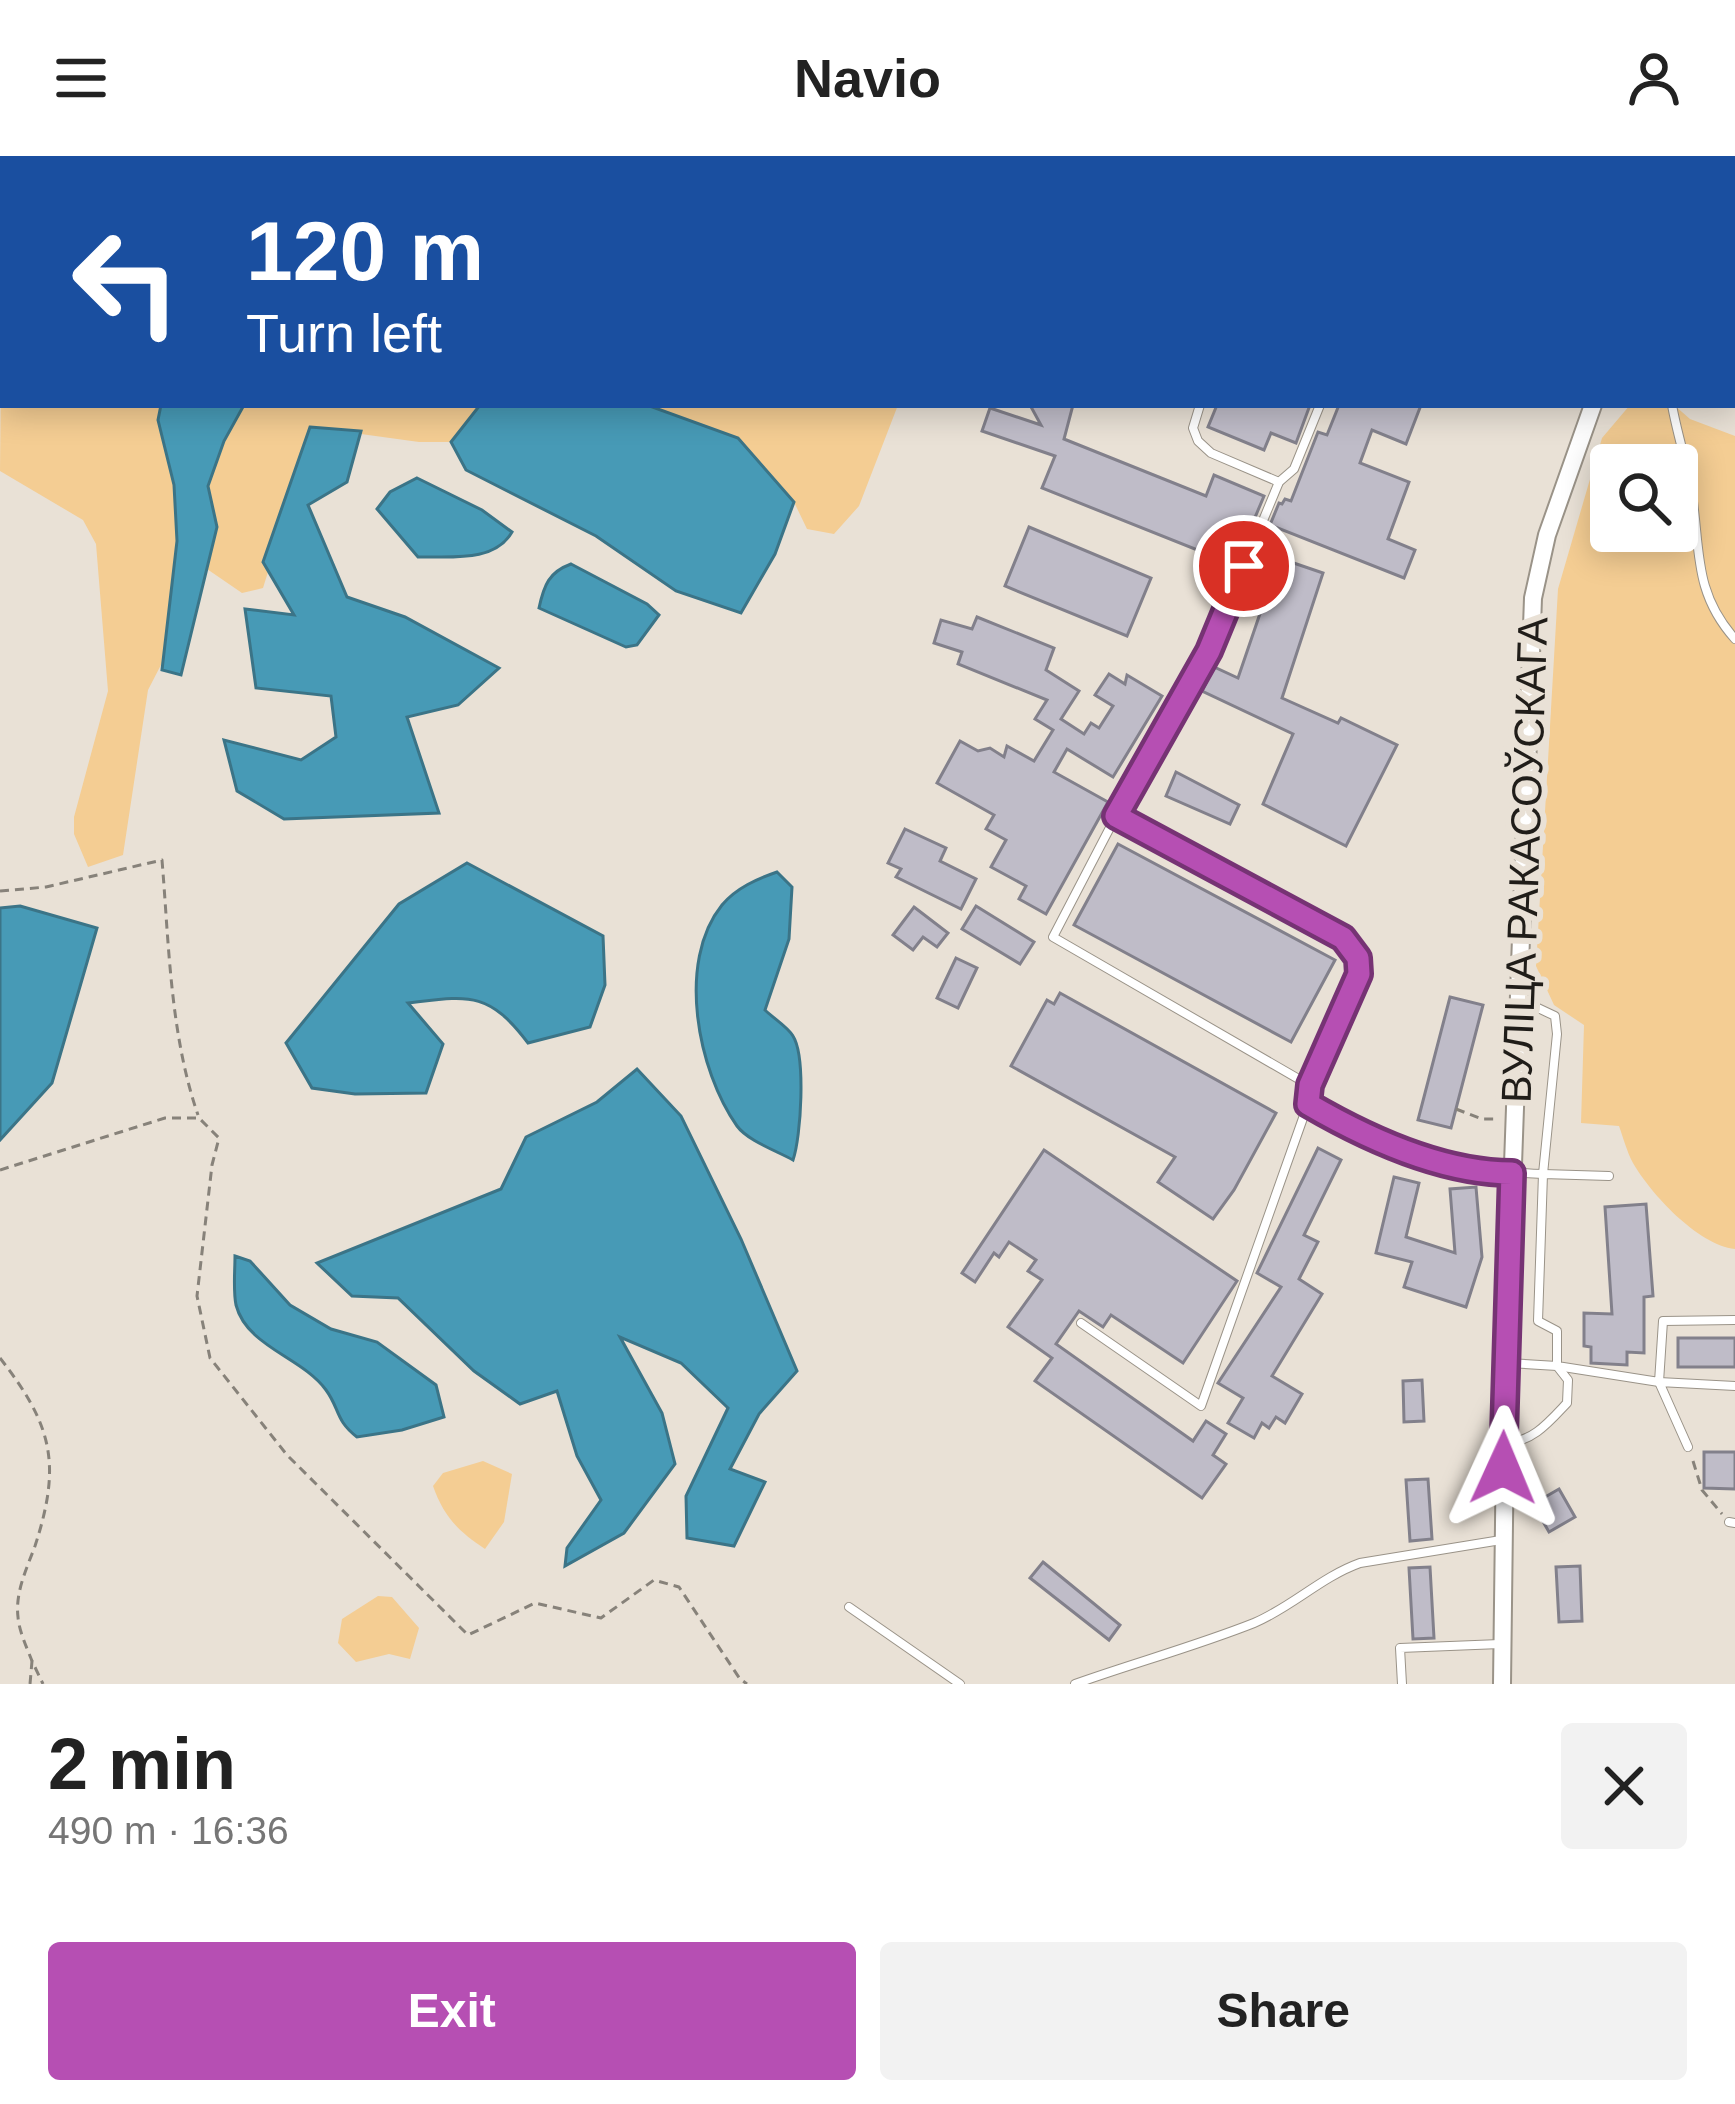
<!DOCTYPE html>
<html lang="en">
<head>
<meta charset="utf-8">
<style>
	:root { --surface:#fff; --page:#f2f2f2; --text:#222; --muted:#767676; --accent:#b64fb3 }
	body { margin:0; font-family:Arial,sans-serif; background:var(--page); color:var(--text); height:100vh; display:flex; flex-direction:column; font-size:45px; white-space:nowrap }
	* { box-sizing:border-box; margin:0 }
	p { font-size:39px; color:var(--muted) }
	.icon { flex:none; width:66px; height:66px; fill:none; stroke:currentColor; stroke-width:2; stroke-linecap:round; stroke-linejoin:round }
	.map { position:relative; height:1528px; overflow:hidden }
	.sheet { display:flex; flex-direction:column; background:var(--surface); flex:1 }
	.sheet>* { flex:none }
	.banner { position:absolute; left:0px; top:0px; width:1737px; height:252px; box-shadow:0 6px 30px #0003; background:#1a4fa0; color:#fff; overflow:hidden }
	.fabs { position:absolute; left:1590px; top:288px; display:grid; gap:24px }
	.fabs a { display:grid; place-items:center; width:108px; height:108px; border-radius:12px; background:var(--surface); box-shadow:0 6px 30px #0003; font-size:60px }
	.pin { position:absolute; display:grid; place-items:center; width:102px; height:102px; color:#fff; margin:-51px; border:6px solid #fff; border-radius:50%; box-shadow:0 3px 12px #0007 }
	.me { position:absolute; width:132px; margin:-66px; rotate:1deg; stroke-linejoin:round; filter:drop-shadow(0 0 9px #0008) }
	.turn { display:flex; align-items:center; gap:42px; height:252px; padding:0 48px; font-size:54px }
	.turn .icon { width:156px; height:156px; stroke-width:2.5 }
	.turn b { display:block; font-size:84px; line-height:102px }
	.round { display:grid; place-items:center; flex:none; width:126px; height:126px; border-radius:12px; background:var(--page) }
	.headline { display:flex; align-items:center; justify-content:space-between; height:204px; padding:0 48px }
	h1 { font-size:72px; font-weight:600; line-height:90px }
	.primary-button { display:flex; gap:24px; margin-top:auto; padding:24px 48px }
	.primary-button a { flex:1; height:138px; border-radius:12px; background:var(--accent); color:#fff; font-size:48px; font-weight:600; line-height:138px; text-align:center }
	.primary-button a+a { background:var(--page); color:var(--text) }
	header { display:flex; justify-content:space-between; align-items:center; height:156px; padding:0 48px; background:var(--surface); font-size:54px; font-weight:600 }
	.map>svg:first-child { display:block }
	.green { fill:#f4cd93; fill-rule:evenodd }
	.water { fill:#479ab6; stroke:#3b7487; stroke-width:3 }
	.building { fill:#bfbcc8; stroke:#82808b; stroke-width:3 }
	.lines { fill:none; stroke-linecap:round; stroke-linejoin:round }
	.service-casing { stroke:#9a9388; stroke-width:10 }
	.tertiary-casing { stroke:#9a9388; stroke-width:20 }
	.path { stroke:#87827a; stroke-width:3; stroke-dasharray:9 6; stroke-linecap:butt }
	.service { stroke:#fff; stroke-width:8 }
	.tertiary { stroke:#fff; stroke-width:16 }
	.route-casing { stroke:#763374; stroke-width:30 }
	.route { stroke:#b64fb3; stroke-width:21 }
	.labels { text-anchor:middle; stroke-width:12; stroke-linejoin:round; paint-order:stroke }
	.street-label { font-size:42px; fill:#201d19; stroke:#e9e1d6 }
</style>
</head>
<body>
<header><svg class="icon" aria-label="menu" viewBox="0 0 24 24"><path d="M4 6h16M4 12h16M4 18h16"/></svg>Navio<svg class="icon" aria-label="person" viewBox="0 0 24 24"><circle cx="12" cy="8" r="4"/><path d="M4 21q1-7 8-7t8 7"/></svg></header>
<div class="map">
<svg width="1735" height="1528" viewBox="0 0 1735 1528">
	<rect width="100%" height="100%" fill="#e9e1d6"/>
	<g class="green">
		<path d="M9 0H822L7 3Z"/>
		<path d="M3 9V249H161L158 264 174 329 177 385 164 503 148 534 123 699 88 711 74 678V661L108 535 96 388 83 364 0 315Z"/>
		<path d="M244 249H480L451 286H419L310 271 263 406 268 416 263 432 242 437 207 413 217 371 208 330 224 285Z"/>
		<path d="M647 249H898L859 350 834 378 807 373 794 346 738 282Z"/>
		<path d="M1630 249H1674L1690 263 1735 280V1093C1698 1089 1651 1038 1633 1007 1627 996 1623 981 1619 970L1581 967 1584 869 1554 849 1536 810 1558 433 1602 282ZM1611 309H1677V375H1611Z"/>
		<path d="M483 1305 512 1318 504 1366 485 1393C458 1375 444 1361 433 1330L443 1317Z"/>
		<path d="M378 1440 392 1441 419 1472 410 1503 389 1498 356 1506 338 1487 342 1463Z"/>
	</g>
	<g class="water">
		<path d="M161 249H244L224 285 208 330 217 371 181 519 162 514 177 385 174 329 158 264Z"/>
		<path d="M480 249H647L738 282 794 346 775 398 741 457 676 435 596 380 466 314 451 286Z"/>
		<path d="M310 271 361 275 347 326 308 349 347 441 405 461 499 512 458 549 407 561 439 657 284 663 237 635 224 584 301 604 336 581 331 540 256 532 245 453 294 459 263 406Z"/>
		<path d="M417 322 482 354 512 376C494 407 450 400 418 401L377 353 390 336Z"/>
		<path d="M571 408 647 448 659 459 637 489 626 491 539 452C544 429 549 416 571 408Z"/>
		<path d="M467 707 603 780 605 829 590 871 528 887C488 834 468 840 408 847L443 888 426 937 355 938 312 932 286 887 399 748Z"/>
		<path d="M777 716 792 731 789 783 765 854C773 862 788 871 793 880 806 901 801 981 793 1004 777 995 748 985 737 970 698 915 676 806 722 749 736 732 757 723 777 716Z"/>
		<path d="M20 750 97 772 52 927 0 984V752Z"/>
		<path d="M637 913 681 960 741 1083 797 1215 759 1258 730 1313 765 1326 734 1390 687 1382 686 1340 728 1252 681 1207 620 1181 662 1257 675 1308 624 1377 565 1410 567 1392 601 1344 577 1300 557 1235 520 1248 474 1215 398 1142 352 1140 317 1107 501 1033 526 981 597 946Z"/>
		<path d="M235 1100 250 1105 290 1149 331 1173 377 1186 436 1229 444 1261 402 1274 357 1281C335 1264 340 1253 326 1234 302 1201 247 1191 236 1149 233 1134 235 1115 235 1100Z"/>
	</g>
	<g class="building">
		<path d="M1030 249H1073L1064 283 1206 340 1214 319 1264 340 1235 409 1042 332 1055 300 982 275 990 252 1041 269Z"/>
		<path d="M1217 249H1310L1296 287 1271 277 1264 294 1208 271Z"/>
		<path d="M1339 249H1421L1406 288 1372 274 1360 307 1409 326 1388 383 1415 394 1404 422 1270 369 1279 347 1282 348 1285 343 1291 345 1318 276 1327 279Z"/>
		<path d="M1029 371 1151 422 1127 480 1005 430Z"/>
		<path d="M1279 402 1323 417 1282 542 1338 567 1341 562 1397 589 1346 690 1263 648 1293 578 1202 535 1214 511 1238 522Z"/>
		<path d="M977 461 1054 492 1046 514 1079 535 1061 563 1084 578 1091 567 1099 572 1113 550 1095 539 1109 518 1125 528 1127 519 1162 540 1113 621 1067 593 1054 616 1108 646 1046 758 1019 743 1026 730 991 711 1006 684 986 673 994 659 937 627 960 585 978 595 990 592 1004 601 1007 590 1034 605 1053 574 1035 563 1047 544 958 508 962 496 934 487 941 464 972 473Z"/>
		<path d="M1176 616 1239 649 1230 668 1166 640Z"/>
		<path d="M905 673 946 692 940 705 976 723 961 753 896 721 901 713 888 707Z"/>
		<path d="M1118 688 1335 804 1291 886 1074 769Z"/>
		<path d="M976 750 1034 786 1020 808 962 773Z"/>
		<path d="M914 751 948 777 937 791 923 781 913 794 893 779Z"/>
		<path d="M956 802 977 812 958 852 937 842Z"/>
		<path d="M1060 837 1276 957 1234 1034 1213 1063 1158 1026 1175 1001 1011 910 1047 844 1054 848Z"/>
		<path d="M1450 841 1483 849 1451 972 1418 964Z"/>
		<path d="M1318 992 1341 1004 1304 1079 1318 1086 1299 1123 1322 1138 1272 1220 1302 1238 1285 1267 1276 1261 1269 1272 1262 1267 1254 1282 1228 1267 1243 1242 1218 1227 1281 1131 1257 1117Z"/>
		<path d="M1044 994 1237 1125 1183 1207 1111 1159 1103 1171 1079 1155 1056 1188 1193 1285 1206 1265 1226 1278 1213 1299 1226 1308 1202 1342 1035 1225 1052 1202 1008 1171 1042 1124 1028 1115 1036 1104 1009 1086 999 1101 994 1097 975 1126 962 1117Z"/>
		<path d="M1394 1021 1419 1027 1406 1081 1455 1097 1450 1033 1476 1031 1482 1101 1466 1151 1404 1131 1412 1106 1376 1097Z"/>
		<path d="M1646 1048 1653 1140 1644 1141V1197L1627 1196V1209L1591 1207V1191L1584 1190V1157L1612 1158 1605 1051Z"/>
		<rect x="1678" y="1182" width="57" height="29"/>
		<path d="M1422 1224 1424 1265 1404 1266 1403 1225Z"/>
		<path d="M1704 1296H1735V1333L1704 1332Z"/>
		<path d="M1428 1323 1432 1383 1410 1385 1406 1324Z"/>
		<path d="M1559 1333 1575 1361 1549 1376 1533 1348Z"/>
		<path d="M1043 1406 1120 1469 1109 1484 1030 1422Z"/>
		<path d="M1580 1410 1582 1465 1559 1466 1556 1411Z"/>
		<path d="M1430 1411 1434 1482 1413 1483 1409 1412Z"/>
	</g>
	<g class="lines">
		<defs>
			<g id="service">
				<path d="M965 3 967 0"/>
				<path d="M1200 249 1193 272 1198 285 1211 297 1279 326"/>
				<path d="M1672 249C1677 277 1686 304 1691 332 1701 391 1692 435 1735 483"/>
				<path d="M1116 660 1209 495 1279 326 1294 313 1320 249"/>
				<path d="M1308 948 1309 929 1359 818 1358 802 1343 782 1116 660 1053 781 1309 929"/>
				<path d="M1609 1020 1543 1018 1538 1165 1557 1175V1210L1659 1226 1663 1165 1735 1164"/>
				<path d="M1081 1167 1201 1250 1308 948C1382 991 1458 1015 1543 1018L1557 878 1555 860 1538 852 1519 849"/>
				<path d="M1505 1287C1533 1286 1549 1266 1567 1247L1568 1224 1557 1210 1509 1207"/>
				<path d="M1688 1291 1659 1226 1735 1230"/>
				<path d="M1729 1366 1735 1367"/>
				<path d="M849 1451 960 1528"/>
				<path d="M1075 1528C1134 1507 1196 1490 1254 1467 1292 1451 1321 1421 1360 1407L1501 1384"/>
				<path d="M1402 1528 1400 1492 1500 1488"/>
			</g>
			<g id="tertiary">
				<path d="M1680 3 1681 0"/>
				<path d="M1502 1528 1506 1207 1533 442 1547 379 1593 249"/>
			</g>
		</defs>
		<use href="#service" class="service-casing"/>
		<use href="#tertiary" class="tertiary-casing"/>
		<g class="path">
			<path d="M0 735 46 731 162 704C169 788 170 878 198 959"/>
			<path d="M1456 953 1482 963H1495"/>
			<path d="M0 1014 165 962H199L219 982 212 1009 197 1140 210 1202 287 1299 468 1479 535 1447 601 1462 654 1424 679 1431 740 1523 747 1528"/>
			<path d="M0 1202C52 1269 62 1307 35 1390 27 1412 15 1436 18 1461 19 1475 27 1492 32 1505"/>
			<path d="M1693 1305 1702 1334 1722 1358"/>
			<path d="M30 1528 32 1505 43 1528"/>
		</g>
		<use href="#service" class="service"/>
		<use href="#tertiary" class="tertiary"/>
	</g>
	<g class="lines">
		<defs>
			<path id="route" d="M1244 410 1209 495 1116 660 1343 782 1358 802 1359 818 1310 929 1308 948C1368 983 1442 1017 1512 1017L1503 1312"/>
		</defs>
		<use href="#route" class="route-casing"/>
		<use href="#route" class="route"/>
	</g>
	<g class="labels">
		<g class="street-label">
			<text transform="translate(1524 704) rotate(-88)" y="15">ВУЛІЦА РАКАСОЎСКАГА</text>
		</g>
	</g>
</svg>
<div class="fabs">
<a><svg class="icon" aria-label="search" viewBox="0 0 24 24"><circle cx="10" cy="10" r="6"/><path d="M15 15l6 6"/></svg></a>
</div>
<div class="pin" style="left:1244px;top:410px;background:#d93025"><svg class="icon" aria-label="arrive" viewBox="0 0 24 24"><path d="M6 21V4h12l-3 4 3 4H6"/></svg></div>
<svg class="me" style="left:1503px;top:1312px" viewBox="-20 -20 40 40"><path d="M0-17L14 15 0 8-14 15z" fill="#b64fb3" stroke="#fff" stroke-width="4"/></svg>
<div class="banner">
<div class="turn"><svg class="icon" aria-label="left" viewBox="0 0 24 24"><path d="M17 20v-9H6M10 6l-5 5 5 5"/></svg><div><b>120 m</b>Turn left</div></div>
</div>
</div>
<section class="sheet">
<div class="headline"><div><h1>2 min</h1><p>490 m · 16:36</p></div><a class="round"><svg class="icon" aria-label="close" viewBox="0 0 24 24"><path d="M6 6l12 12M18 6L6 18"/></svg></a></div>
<div class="primary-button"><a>Exit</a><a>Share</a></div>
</section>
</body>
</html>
